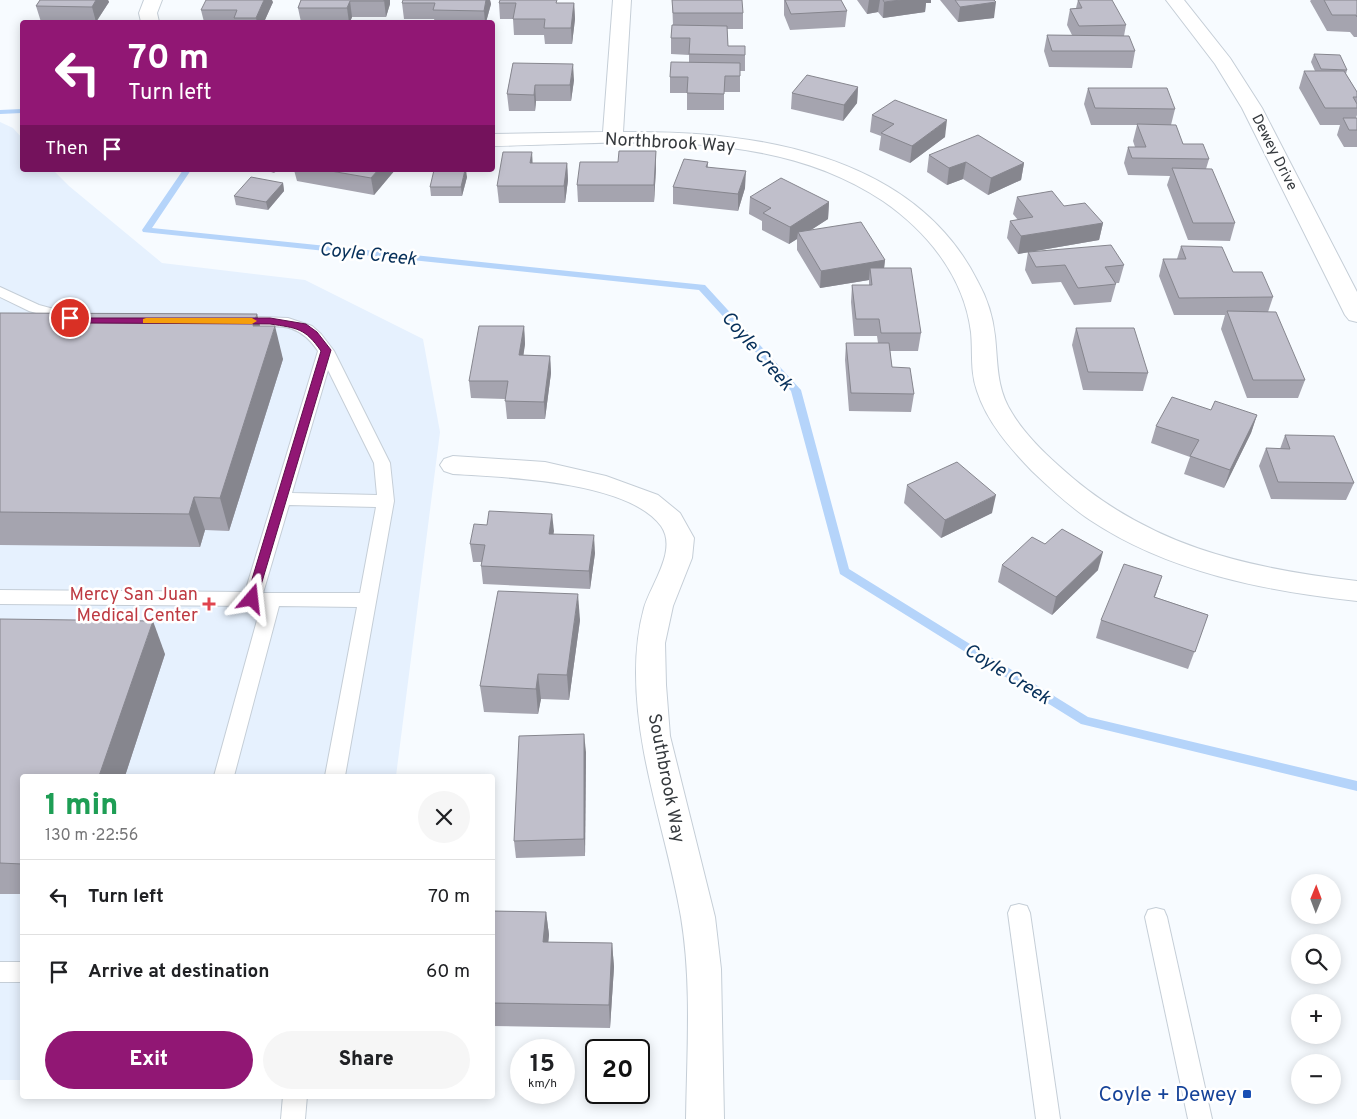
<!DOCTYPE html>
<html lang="en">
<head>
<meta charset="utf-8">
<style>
	:root { --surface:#fff; --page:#f6f6f6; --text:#202124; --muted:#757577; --line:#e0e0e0; --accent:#911774 }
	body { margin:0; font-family:Overpass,sans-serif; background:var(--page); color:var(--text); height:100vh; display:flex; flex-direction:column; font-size:19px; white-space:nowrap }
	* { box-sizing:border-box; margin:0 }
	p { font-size:16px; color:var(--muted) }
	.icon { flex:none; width:28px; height:28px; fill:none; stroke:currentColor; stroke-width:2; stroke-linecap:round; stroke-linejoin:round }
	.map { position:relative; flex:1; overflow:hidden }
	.details { position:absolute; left:20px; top:774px; width:475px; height:325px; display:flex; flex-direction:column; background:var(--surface); border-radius:5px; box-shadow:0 2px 12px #0003 }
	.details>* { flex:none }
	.banner { position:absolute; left:20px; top:20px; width:475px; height:152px; border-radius:5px; box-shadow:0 2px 12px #0003; background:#911774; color:#fff; overflow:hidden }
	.needle { width:32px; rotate:1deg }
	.tools { position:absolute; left:1291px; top:874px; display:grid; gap:10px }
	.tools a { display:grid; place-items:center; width:50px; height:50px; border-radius:50%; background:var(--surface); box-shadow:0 2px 12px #0003; font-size:25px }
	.speed { position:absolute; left:510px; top:1039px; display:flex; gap:10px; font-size:25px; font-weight:700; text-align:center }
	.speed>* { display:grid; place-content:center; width:65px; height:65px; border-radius:50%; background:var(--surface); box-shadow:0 2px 12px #0003; line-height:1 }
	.speed small { font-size:12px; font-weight:400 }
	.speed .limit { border:2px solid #111; border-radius:8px; background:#fff; color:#111 }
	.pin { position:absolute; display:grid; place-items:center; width:42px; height:42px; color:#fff; margin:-21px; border:2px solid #fff; border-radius:50%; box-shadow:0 1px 5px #0007 }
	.me { position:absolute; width:55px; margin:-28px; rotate:17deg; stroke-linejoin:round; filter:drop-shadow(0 0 4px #0008) }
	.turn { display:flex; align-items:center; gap:18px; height:105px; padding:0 25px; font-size:22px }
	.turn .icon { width:65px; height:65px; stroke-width:2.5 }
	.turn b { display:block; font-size:35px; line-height:42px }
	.then { display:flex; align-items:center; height:48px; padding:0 25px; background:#0003; gap:10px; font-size:19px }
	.round { display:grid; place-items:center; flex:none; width:52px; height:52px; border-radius:26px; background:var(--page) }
	.summary { display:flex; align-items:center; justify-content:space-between; height:85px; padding:0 25px }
	h1 { font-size:30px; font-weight:800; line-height:38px; color:#1e9e55 }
	.action { display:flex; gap:10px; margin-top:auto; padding:10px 25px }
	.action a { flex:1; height:58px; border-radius:30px; background:var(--accent); color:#fff; font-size:20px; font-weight:800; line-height:58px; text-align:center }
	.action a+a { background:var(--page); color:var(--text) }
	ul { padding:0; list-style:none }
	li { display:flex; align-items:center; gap:15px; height:75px; padding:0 25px; border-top:1px solid var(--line) }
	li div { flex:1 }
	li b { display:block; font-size:19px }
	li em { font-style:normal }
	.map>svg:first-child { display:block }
	.built { fill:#e6f1fe }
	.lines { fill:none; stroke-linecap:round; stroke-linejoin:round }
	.stream { fill:#b5d4fa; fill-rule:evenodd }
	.lane-casing { stroke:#c5ced7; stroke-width:2 }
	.street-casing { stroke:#c5ced7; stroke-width:2 }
	.secondary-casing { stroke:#c5ced7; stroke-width:2 }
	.lane { fill:#fff; fill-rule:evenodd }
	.street { fill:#fff; fill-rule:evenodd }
	.secondary { fill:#fff; fill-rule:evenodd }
	.wall { fill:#a5a4af }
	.shaded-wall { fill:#86868e }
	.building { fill:#c0bfcb; stroke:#86868e }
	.route { fill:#911774; stroke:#5e0f4b }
	.slow { fill:#f59e0b }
	.health-dot { fill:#e0444e; stroke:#fff; stroke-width:2 }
	.transit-dot { fill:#1a4fb4; stroke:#fff; stroke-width:2 }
	.labels { text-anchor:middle; stroke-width:5; stroke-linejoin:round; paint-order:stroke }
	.far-street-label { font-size:15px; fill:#363a3e; stroke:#fff }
	.street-label { font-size:18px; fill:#363a3e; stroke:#fff }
	.health-label { font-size:18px; fill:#be3a42; stroke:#fff; text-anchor:end }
	.water-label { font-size:19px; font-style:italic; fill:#07305a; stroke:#fff }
	.near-transit-label { font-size:21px; fill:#164399; stroke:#fff; text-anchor:end }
</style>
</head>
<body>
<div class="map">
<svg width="1357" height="1119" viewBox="0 0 1357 1119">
	<rect width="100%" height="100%" fill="#f7fbff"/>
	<path class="built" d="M0 122 13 128 22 138V170H53L69 186 162 263 305 280 423 339 440 432 396 776H22V1080H0Z"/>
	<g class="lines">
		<g class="stream">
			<path d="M22 109V113L0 114V110Z"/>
			<path d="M183 170H191L152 228 705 285 801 390 849 569 1088 717 1357 781V791L1081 724 840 574 791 391 699 290 143 232 142 230Z"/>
		</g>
		<defs>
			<g id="lane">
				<path d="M0 287 39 305 76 315 78 318 71 323 29 311 0 297Z"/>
				<path d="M234 316 288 318 312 326 321 334 334 351 390 463 394 501 345 776H325L357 607 279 606 234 776H214L261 606 0 604V590L245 592 318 351C292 312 265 333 229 324L227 321ZM328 370 374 463 377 495 292 493ZM289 505 376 507 360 593H263Z"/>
				<path d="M1019 904 1027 906 1030 913 1060 1119H1036L1008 913 1011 906Z"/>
				<path d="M1156 908 1164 910 1167 917 1212 1119H1188L1145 917 1148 910Z"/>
				<rect x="0" y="962" width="22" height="20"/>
				<path d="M283 1096H307L305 1119H281Z"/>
			</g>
			<g id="street">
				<path d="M144 0H162L157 13 159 22H141L139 13Z"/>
				<path d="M613 0H631L623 132C752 130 914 153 978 282 987 298 993 317 995 336 998 363 996 388 1012 413 1024 433 1041 450 1059 466 1145 545 1244 568 1357 581V601C1265 591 1168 572 1090 520 1069 506 1050 488 1032 471 1010 448 987 422 977 391 970 372 973 352 971 332 964 277 928 232 883 201 770 125 621 144 492 146V134L603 132Z"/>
				<path d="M453 456 545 462 606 476 658 495 680 513 694 538 692 558 673 606 665 643 666 685 670 736 715 917 721 969 724 1119H686C687 1052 692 983 681 917 667 835 636 757 636 673 636 650 638 630 644 608 651 584 678 550 661 526 628 481 505 477 453 474L444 471 440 465 444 459Z"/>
			</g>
			<path id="secondary" d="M1166 0H1184L1230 58 1262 108 1357 292V322L1349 320 1345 315 1242 108 1215 64Z"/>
		</defs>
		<use href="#lane" class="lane-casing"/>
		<use href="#street" class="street-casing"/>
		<use href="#secondary" class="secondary-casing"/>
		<use href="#lane" class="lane"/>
		<use href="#street" class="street"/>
		<use href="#secondary" class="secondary"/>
	</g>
	<g class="wall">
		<path d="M40 0H108L109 2 96 22H41L36 6Z"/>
		<path d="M301 0H390V4L386 17H352L350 22H301L298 8Z"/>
		<path d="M403 0H490L491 4 486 22H435L434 19H404L402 3Z"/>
		<path d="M672 0 743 13V29H727L728 46 745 55V71H740V92H724V110H687V93H670V77L689 63V55L671 54V38L673 25Z"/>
		<path d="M784 0H841L847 11 845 27 790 30 784 15Z"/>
		<path d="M857 0H931V3H926L925 12 883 18 878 12 867 14Z"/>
		<path d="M940 0H994V18L958 22Z"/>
		<path d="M1078 0 1126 25 1124 36 1135 51 1132 68 1049 67 1044 51 1047 35H1072L1067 25 1070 9 1076 8Z"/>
		<path d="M1311 0H1357V37H1354L1350 32 1327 31 1310 1Z"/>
		<path d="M273 2 264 22H204L201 10Z"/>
		<path d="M499 3H574L575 19 572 44H545L544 35H514L513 19H500Z"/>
		<path d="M1314 54 1347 70 1346 74 1357 92V115L1356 118H1357V147H1344L1337 135 1340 125H1320L1299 88 1304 71H1315L1311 62Z"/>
		<path d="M513 63 574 80 571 101H536L535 111H509L507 94Z"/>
		<path d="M858 87 857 103 843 121 791 109 792 93Z"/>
		<path d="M1088 88 1175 109 1171 125 1183 144 1209 159 1206 169 1235 223 1230 241 1188 240 1167 185 1170 176 1128 175 1124 163 1128 147H1135L1133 141 1137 125H1091L1084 104Z"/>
		<path d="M872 115 945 137 910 163 879 150 881 136 870 132Z"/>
		<path d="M656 151V168L654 202H578L577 185Z"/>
		<path d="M929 155 1024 163 1021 180 988 195 963 179 947 185 927 172Z"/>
		<path d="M708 162V167L745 188 738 211 673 204V187Z"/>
		<path d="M532 163H567L568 180 565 203H499L497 186Z"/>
		<path d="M265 170H278L274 173Z"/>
		<path d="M294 170H395L374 195 297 181Z"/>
		<path d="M467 177 462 196H431L430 187Z"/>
		<path d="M283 183 284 191 268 210 236 205 234 196Z"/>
		<path d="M750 197 829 202 828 219 811 230 885 260 884 268 921 333 918 351H890L892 367 914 394 911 412 849 411 845 360 846 343H878L877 336H854L851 302 852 285H869V280L820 288 797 250V239L789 244 762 230V221L749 214Z"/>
		<path d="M1017 197 1064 206 1103 223 1099 240 1018 254 1007 238 1010 221 1018 220 1013 214Z"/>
		<path d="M1181 246 1233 272 1273 297 1268 312 1305 380 1298 398H1247L1221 329 1225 315H1174L1159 276 1163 259H1177Z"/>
		<path d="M1028 252 1124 265 1119 283H1115L1116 284 1111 302 1074 305 1061 282 1032 284 1025 270Z"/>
		<path d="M0 313 257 314 260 326 283 359 229 531 205 530 200 547 0 545Z"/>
		<path d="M524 326 525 344 523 355 550 356 551 373 545 419H507L505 399 471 398 469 381Z"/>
		<path d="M1076 328 1148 373 1143 391 1083 390 1072 345Z"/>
		<path d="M1211 410 1257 415 1251 433 1224 488 1184 474 1190 457 1151 443 1156 426Z"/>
		<path d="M1285 435 1354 483 1346 500 1271 499 1259 466 1266 448 1280 449Z"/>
		<path d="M907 485 992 513 941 538 904 503Z"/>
		<path d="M552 514 553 534 595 553 590 589 483 584 481 566 482 562H473L470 544 487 525Z"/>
		<path d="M1002 565 1098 570 1052 615 998 582Z"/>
		<path d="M1155 597 1208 615 1188 669 1096 638 1101 620Z"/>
		<path d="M0 619 165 654 125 776H22V894H0Z"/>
		<path d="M580 620 569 700 541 699 538 714 484 712 480 686Z"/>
		<path d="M586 752 585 856 516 858 514 841Z"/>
		<path d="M492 911 546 912 549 935 548 942 612 943 614 967 610 1028 492 1026Z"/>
	</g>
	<g class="shaded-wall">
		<path d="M96 0H108L109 2 96 22 92 7Z"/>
		<path d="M264 0H272L273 2 264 22H257L256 18Z"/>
		<path d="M384 0H390V4L386 17Z"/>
		<path d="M486 0H490L491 4 486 22H485L484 11Z"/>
		<path d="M869 0H880L878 12 867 14Z"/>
		<path d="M901 0H931V3H926L925 12 883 18 884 2Z"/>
		<path d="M350 1 352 17 350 22H349L347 8Z"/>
		<path d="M996 2 994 18 958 22 960 7Z"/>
		<path d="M574 3 575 19 572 44 571 28Z"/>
		<path d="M573 64 574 80 571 101 570 85Z"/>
		<path d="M535 85 536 101 535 111 534 95Z"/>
		<path d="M858 87 857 103 843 121 844 105Z"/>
		<path d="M947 120 945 137 910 163 912 146Z"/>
		<path d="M656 151V168L654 202V185Z"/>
		<path d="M532 152 533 169 530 163Z"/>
		<path d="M966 162 963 179 947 185 949 168Z"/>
		<path d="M567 163 568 180 565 203 564 186Z"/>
		<path d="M1024 163 1021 180 988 195 991 178Z"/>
		<path d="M378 170H395L374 195 371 178Z"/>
		<path d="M465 170H466L467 177 462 196 461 187Z"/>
		<path d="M746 171 745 188 738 211V194Z"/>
		<path d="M283 183 284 191 268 210 266 202Z"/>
		<path d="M829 202 828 219 800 237 798 232 797 239 789 244 790 227Z"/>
		<path d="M1103 223 1099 240 1018 254 1021 236Z"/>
		<path d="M885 260 883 277 870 268 869 280 820 288 821 271Z"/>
		<path d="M257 314 265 347 253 326Z"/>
		<path d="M275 326 283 359 229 531 220 498Z"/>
		<path d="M524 326 525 344 521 373 519 355Z"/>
		<path d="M550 356 551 373 545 419 544 402Z"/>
		<path d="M1257 415 1251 433 1224 488 1230 470Z"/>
		<path d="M996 495 992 513 941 538 945 520Z"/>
		<path d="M194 497 205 530 200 547 189 514Z"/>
		<path d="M552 514 554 531 551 551 549 534Z"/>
		<path d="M594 535 595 553 590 589 589 571Z"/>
		<path d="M1103 552 1098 570 1052 615 1056 597Z"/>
		<path d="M1162 576 1156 594 1148 615 1154 597Z"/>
		<path d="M578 594 580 620 569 700 567 675Z"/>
		<path d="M153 621 165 654 125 776H99Z"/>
		<path d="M538 674 541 699 538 714 536 689Z"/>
		<path d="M584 734 586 752 585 856 584 839Z"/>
		<path d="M546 912 549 935 546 966 543 942Z"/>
		<path d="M612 943 614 967 610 1028 609 1005Z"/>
	</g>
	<g class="building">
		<path d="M40 0H96L92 7 36 6Z"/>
		<path d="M206 0H264L256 18H234L237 10H201Z"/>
		<path d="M301 0H384V1H350L347 8H298Z"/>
		<path d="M403 0H486L484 11 433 10 435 3H402Z"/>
		<path d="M500 0H557L556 3H574L571 28H544L545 19H513L516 3H499Z"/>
		<path d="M672 0H742L743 13H673Z"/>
		<path d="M785 0H841L847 11 791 14Z"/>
		<path d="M883 0H901L884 2Z"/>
		<path d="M955 0H994L996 2 960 7Z"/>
		<path d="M1078 0H1112L1126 25 1079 26 1070 9 1082 8Z"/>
		<path d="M1324 0H1357V17L1356 15H1332Z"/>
		<path d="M672 25 727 26 728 46H745V55L689 54 690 38H671Z"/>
		<path d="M1047 35 1129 36 1135 51H1052Z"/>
		<path d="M1314 54 1340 55 1347 70 1321 69Z"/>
		<path d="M671 62 740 63V76H725L724 94 687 93 688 77H670Z"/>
		<path d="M513 63 573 64 570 85H535L534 95 507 94Z"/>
		<path d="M1304 71H1344L1357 92V97H1353L1357 104V108H1325Z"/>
		<path d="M807 75 858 87 844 105 792 93Z"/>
		<path d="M1088 88H1167L1175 109 1095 108Z"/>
		<path d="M895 100 947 120 912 146 881 133 894 124 872 115Z"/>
		<path d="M1343 118H1357V130H1349Z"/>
		<path d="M1137 124 1176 125 1183 144H1203L1209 159 1132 158 1128 147H1146Z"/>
		<path d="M978 135 1024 163 991 178 966 162 949 168 929 155Z"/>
		<path d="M619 151H656L654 185H577L580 162H618Z"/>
		<path d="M503 152H532L530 163H567L564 186H497Z"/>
		<path d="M684 159 708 162 706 167 746 171 738 194 673 187Z"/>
		<path d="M1172 168 1212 169 1235 223H1193Z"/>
		<path d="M325 170H378L371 178Z"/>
		<path d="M434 170H465L461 187H430Z"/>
		<path d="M251 177 283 183 266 202 234 196Z"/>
		<path d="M781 178 829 202 790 227 763 213 771 208 750 197Z"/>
		<path d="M1052 191 1064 206 1085 203 1103 223 1021 236 1010 221 1033 217 1017 197Z"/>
		<path d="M861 222 885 260 821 271 798 232Z"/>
		<path d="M1111 245 1124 265 1105 267 1116 284 1078 288 1065 265 1036 267 1028 252Z"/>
		<path d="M1181 246 1222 247 1233 272H1262L1273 297 1179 298 1163 259H1186Z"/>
		<path d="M870 268H911L921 333H881L879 319H856L852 285H872Z"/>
		<path d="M1227 311 1276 312 1305 380H1253Z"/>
		<path d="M0 313 257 314 253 326H275L220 498 194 497 189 514 0 512Z"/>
		<path d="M479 326H524L519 355 550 356 544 402 505 401 508 381H469Z"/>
		<path d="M1076 328H1134L1148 373 1088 372Z"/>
		<path d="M846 343H889L892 367 910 368 914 394 851 393Z"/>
		<path d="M1172 397 1211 410 1215 401 1257 415 1230 470 1190 456 1199 440 1156 426Z"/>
		<path d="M1285 435 1334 436 1354 483 1278 482 1266 448 1290 449Z"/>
		<path d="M957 462 996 495 945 520 907 485Z"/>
		<path d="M489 511 552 514 549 534 594 535 589 571 481 566 485 545 470 544 474 524 487 525Z"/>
		<path d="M1062 529 1103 552 1056 597 1002 565 1032 537 1045 544Z"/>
		<path d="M1124 564 1162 576 1154 597 1208 615 1195 652 1101 620Z"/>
		<path d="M498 591 578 594 567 675 538 674 536 689 480 686Z"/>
		<path d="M0 619 153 621 99 776H22V864L0 863Z"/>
		<path d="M584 734V839L514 841 519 736Z"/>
		<path d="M492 911 546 912 543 942 612 943 609 1005 492 1003Z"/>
	</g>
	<path class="route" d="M70 315 85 318H270L306 324 317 332 331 350 256 602H248L246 599 321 351C305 328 297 328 270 324L85 323 67 320 65 318Z"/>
	<path class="slow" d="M146 318H252L257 321 252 324 143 323V319Z"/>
	<path class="health-dot" d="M206.5 596.5h5v5h5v5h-5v5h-5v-5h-5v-5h5z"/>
	<rect class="transit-dot" x="1242" y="1089" width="10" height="10" rx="2.5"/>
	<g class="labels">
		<g class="far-street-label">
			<text transform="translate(1275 152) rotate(63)" y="5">Dewey Drive</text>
		</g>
		<g class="street-label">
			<text transform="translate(670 142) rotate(3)" y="6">Northbrook Way</text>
			<text transform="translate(667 778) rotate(79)" y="6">Southbrook Way</text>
		</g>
		<g class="health-label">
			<text x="198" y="600">Mercy San Juan<tspan x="198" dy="21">Medical Center</tspan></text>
		</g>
		<g class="water-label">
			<text transform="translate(368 253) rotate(6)" y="7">Coyle Creek</text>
			<text transform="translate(758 350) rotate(49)" y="7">Coyle Creek</text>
			<text transform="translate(1008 673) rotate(32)" y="7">Coyle Creek</text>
		</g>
		<g class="near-transit-label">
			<text x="1237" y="1101">Coyle + Dewey</text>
		</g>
	</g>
</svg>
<div class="tools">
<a><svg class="needle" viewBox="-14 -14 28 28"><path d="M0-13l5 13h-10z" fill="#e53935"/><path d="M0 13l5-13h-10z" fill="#757577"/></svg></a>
<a><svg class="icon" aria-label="search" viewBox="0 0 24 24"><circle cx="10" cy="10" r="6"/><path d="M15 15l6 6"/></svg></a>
<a>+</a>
<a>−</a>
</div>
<div class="speed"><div>15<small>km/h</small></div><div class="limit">20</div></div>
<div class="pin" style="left:70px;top:318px;background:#d93025"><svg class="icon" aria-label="arrive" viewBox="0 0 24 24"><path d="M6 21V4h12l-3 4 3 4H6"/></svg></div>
<svg class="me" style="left:252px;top:599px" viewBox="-20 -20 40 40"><path d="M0-17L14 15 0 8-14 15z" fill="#911774" stroke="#fff" stroke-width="4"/></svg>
<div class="banner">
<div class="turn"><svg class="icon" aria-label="left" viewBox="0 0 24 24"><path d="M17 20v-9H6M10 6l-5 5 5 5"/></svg><div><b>70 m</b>Turn left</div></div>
<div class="then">Then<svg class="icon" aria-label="arrive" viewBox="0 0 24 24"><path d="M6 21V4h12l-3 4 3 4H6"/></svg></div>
</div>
<section class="details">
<div class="summary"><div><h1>1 min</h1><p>130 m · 22:56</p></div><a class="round"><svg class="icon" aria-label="close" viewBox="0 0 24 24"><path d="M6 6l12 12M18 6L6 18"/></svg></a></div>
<ul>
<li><svg class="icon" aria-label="left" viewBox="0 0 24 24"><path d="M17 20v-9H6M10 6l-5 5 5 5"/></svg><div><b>Turn left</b></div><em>70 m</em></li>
<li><svg class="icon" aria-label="arrive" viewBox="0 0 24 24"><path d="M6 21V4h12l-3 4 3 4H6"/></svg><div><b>Arrive at destination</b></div><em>60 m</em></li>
</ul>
<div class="action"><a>Exit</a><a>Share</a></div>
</section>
</div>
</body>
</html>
